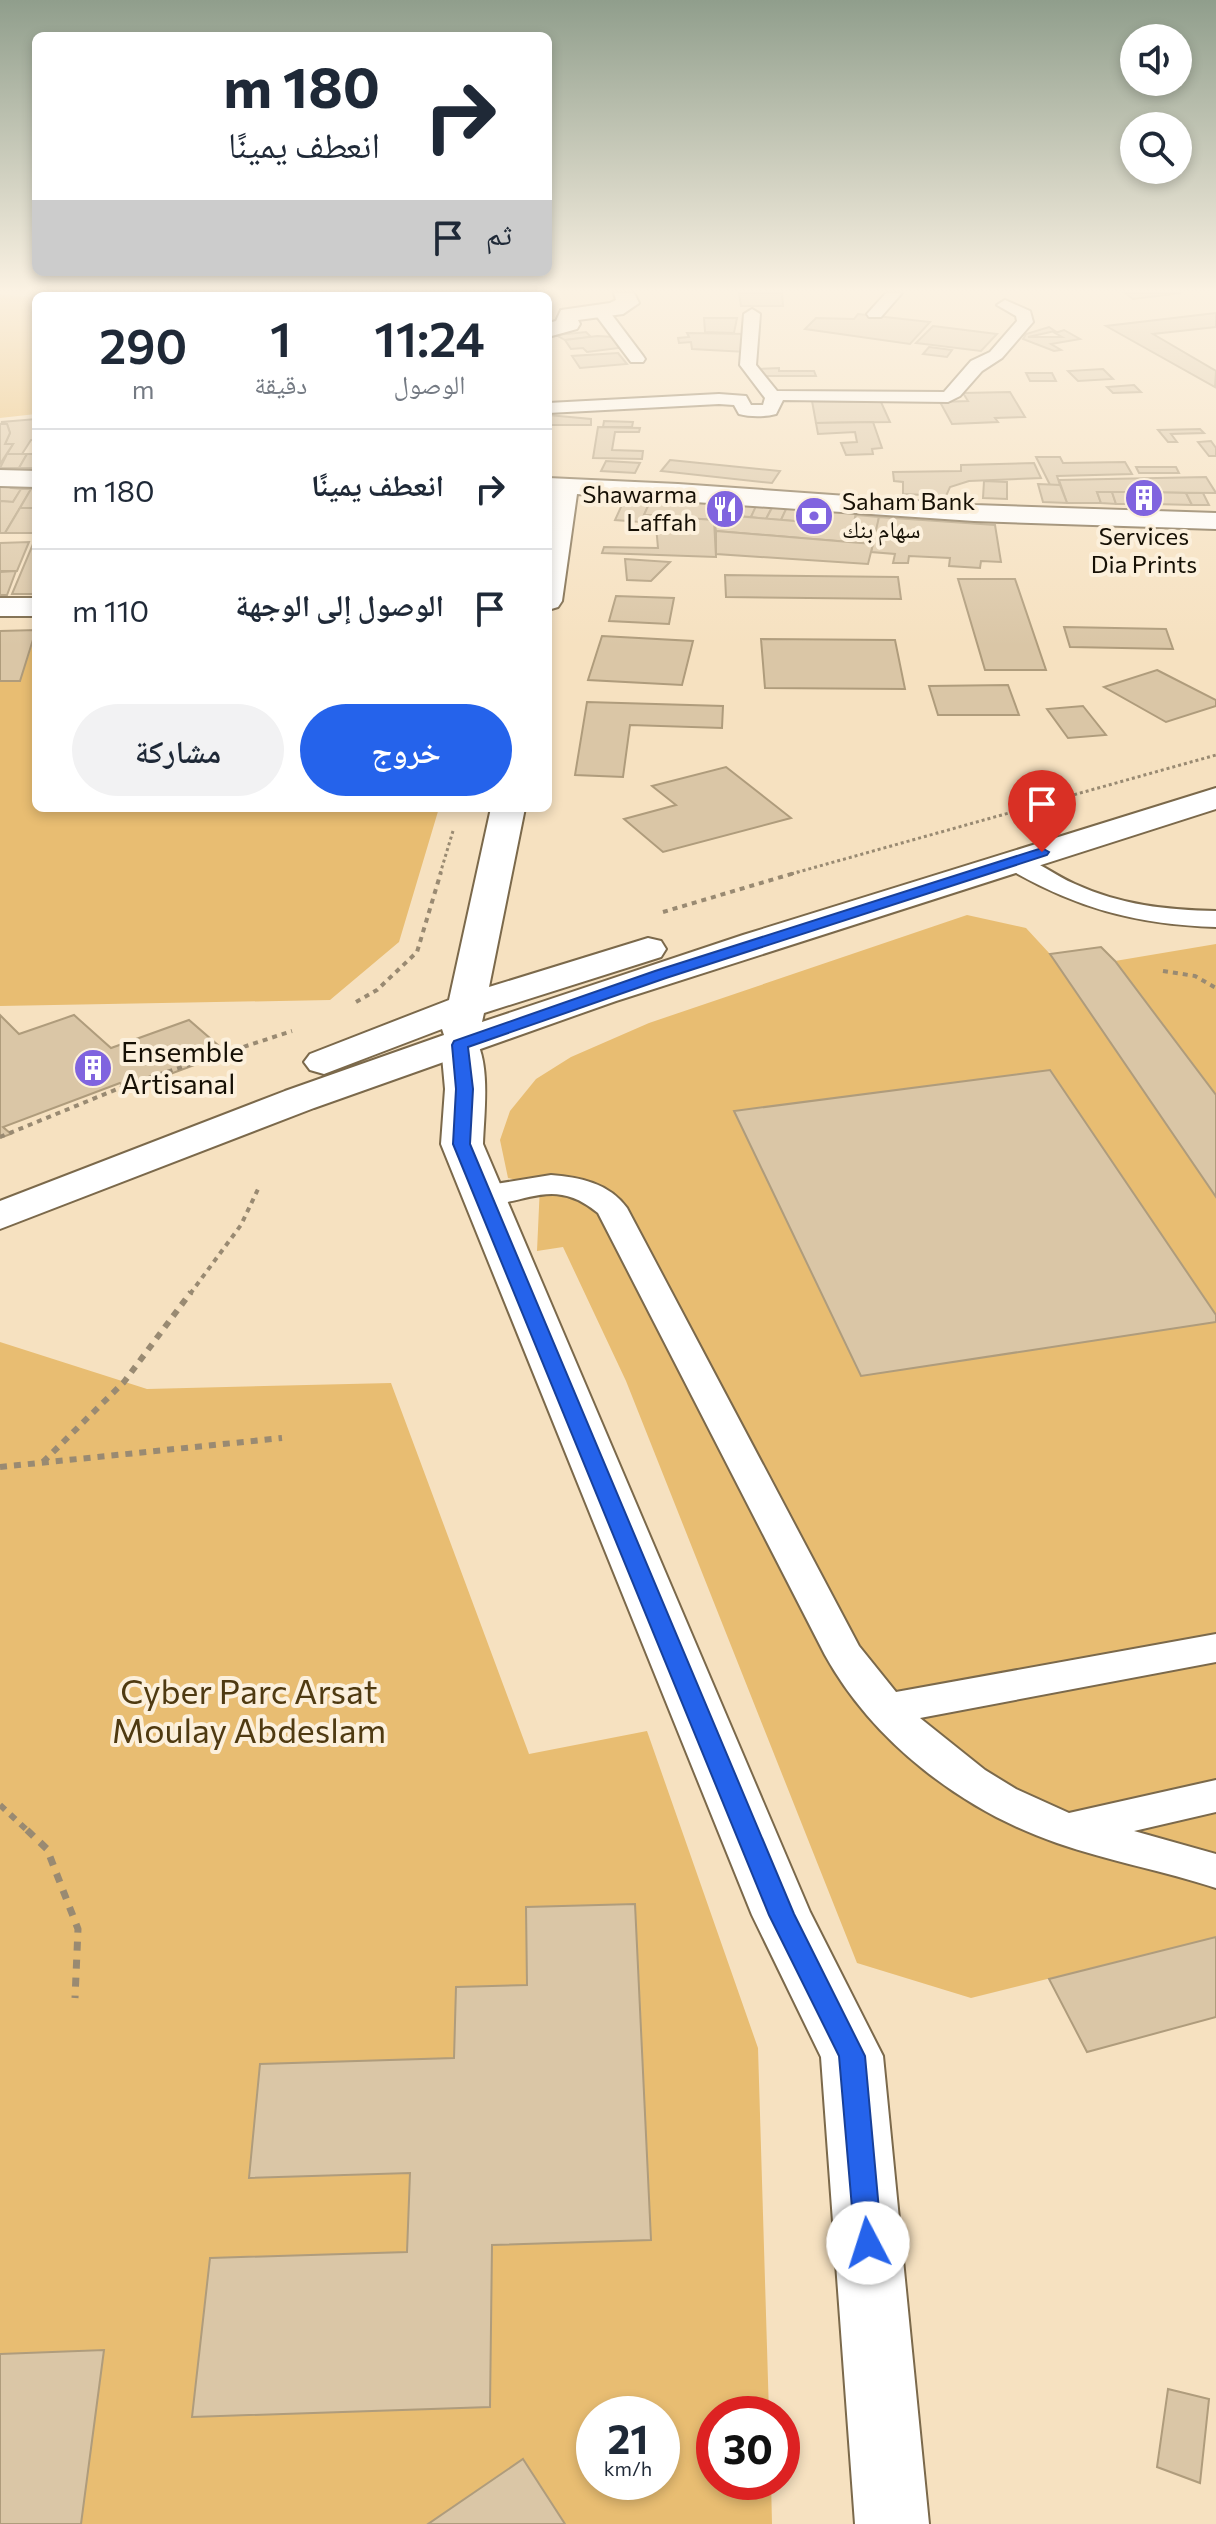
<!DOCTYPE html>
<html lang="ar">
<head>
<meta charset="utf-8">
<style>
	:root { --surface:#fff; --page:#f2f2f3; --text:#1f2937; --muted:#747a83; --line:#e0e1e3; --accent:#2563eb }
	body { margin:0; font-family:Commissioner,"Noto Naskh Arabic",sans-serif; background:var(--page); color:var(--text); direction:rtl; height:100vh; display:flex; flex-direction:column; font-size:30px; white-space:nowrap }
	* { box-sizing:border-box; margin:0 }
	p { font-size:26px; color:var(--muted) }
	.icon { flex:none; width:44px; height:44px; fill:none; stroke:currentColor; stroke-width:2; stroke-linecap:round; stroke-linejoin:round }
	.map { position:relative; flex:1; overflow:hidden; direction:ltr }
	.details { position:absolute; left:32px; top:292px; width:520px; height:520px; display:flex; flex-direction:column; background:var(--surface); border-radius:12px; box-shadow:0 4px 12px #0003; direction:rtl }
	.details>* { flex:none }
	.hud { position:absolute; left:32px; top:32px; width:520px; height:244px; border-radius:12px; box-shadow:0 4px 12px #0003; direction:rtl; background:#fff; color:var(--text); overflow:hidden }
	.controls { position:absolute; left:1120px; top:24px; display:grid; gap:16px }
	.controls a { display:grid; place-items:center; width:72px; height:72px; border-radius:50%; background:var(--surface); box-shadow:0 4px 12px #0003; font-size:40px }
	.speed { position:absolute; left:576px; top:2396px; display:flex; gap:16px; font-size:40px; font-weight:700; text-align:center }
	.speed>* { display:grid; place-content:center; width:104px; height:104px; border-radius:50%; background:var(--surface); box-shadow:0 4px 12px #0003; line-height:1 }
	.speed small { font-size:20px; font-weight:400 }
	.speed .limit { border:12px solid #d22; background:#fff; color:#111 }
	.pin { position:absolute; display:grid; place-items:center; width:68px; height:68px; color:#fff; margin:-82px -34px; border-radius:50% 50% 50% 0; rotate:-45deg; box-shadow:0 0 8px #0007 }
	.pin .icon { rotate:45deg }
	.me { position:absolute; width:88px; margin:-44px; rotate:355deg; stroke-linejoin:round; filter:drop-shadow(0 0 6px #0008) }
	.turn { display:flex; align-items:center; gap:28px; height:168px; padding:0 40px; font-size:36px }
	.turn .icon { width:104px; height:104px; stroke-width:2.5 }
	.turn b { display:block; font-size:56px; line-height:68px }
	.then { display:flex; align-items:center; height:76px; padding:0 40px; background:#0003; gap:16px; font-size:30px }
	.eta { display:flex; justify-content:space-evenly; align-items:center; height:136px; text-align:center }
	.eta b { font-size:48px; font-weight:600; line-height:56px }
	.button { display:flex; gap:16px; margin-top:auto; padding:16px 40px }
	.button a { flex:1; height:92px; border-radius:48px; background:var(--accent); color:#fff; font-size:32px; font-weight:600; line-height:92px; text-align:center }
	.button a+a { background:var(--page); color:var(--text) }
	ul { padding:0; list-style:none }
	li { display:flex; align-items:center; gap:24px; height:120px; padding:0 40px; border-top:2px solid var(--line) }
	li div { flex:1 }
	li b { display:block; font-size:30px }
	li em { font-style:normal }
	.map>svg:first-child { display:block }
	.green { fill:#e8bd72; fill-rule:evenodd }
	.building { fill:#dac6a6; stroke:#af9c7c; stroke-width:2 }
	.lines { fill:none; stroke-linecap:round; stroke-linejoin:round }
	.lane-casing { stroke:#7b694b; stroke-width:4 }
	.street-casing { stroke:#7b694b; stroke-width:4 }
	.secondary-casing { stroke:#7b694b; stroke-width:4 }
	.path-far3 { stroke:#998a72; stroke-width:3; stroke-dasharray:3 3; stroke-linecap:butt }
	.path-far2 { stroke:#998a72; stroke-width:4; stroke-dasharray:5 5; stroke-linecap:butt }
	.path-far1 { stroke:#998a72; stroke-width:6; stroke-dasharray:7 7; stroke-linecap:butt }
	.path { stroke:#998a72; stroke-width:7; stroke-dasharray:9 9; stroke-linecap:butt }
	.lane { fill:#fff; fill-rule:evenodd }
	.street { fill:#fff; fill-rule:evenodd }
	.secondary { fill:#fff; fill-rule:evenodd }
	.route { fill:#2563eb; stroke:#184099; stroke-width:2 }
	.labels { text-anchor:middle; stroke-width:8; stroke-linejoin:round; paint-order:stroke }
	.far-poi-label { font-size:24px; fill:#161005; stroke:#fcf0dc; text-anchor:end }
	.poi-label { font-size:28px; fill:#161005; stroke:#fcf0dc; text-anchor:start }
	.near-park-label { font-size:34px; fill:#4f3a11; stroke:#fcf0dc }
</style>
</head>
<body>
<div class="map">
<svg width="1216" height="2524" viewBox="0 0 1216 2524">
	<rect width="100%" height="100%" fill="#f6e1c0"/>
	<g class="green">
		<path d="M0 295 36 297V414L0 418Z"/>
		<path d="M36 633V808H439L399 942 330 1000 0 1006V681H20Z"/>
		<path d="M967 915 1026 928 1050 954 1216 1197V1937L971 1998 857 1963 626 1381 563 1247 537 1251 540 1185 508 1178 500 1140 510 1111 536 1079 571 1057 649 1023Z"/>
		<path d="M1216 944V1095L1115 961Z"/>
		<path d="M0 1342 147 1389 391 1383 529 1754 647 1731 758 2048 769 2414H714V2482H771L772 2524H0ZM594 2414H662V2482H594Z"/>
	</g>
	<g class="building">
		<path d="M739 293H782L783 306H741Z"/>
		<path d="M1125 293H1181L1133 299Z"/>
		<path d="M1216 313V327L1153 334 1216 371 1215 387 1106 326Z"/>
		<path d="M858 314 930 322 910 344 805 329 816 318 854 319Z"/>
		<path d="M704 318H737L734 333 705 332Z"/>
		<path d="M933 326 997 334 981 351 916 343Z"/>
		<path d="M1049 327 1055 331 1028 337H1062L1055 333 1064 330 1080 339 1051 344 1061 350 1054 351 1023 339 1026 334Z"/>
		<path d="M586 332 591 337 565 340 556 335Z"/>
		<path d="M687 333 746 334V352L692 349 691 342 679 343 678 338 689 337Z"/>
		<path d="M597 336 615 337 619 348 587 352 583 348 571 349 565 340Z"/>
		<path d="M929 347 952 350 947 357 923 354Z"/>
		<path d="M618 353 627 364 580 368 572 356Z"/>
		<path d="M779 368V371H814L816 376H762L758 369Z"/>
		<path d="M1103 369 1113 379 1078 381 1068 371Z"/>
		<path d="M1026 373H1052L1056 381H1030Z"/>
		<path d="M1134 385 1141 392 1113 393 1107 387Z"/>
		<path d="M1010 392 1025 417 995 418 998 422 952 424 940 402 968 401 963 393Z"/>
		<path d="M812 401 881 402 890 422 816 423Z"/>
		<path d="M548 415 591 419V425H548Z"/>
		<path d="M36 419V440H31L22 454H7L13 444H5L10 433 7 424 1 422Z"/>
		<path d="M604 421 633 422 632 427H603Z"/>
		<path d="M873 422 882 448 872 449 873 454 846 455 841 443 857 442 855 432 818 434 816 423Z"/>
		<path d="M0 424H7L10 433 5 444H13L0 464Z"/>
		<path d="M598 427 640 428 639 432H615L612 450 643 451 642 459 593 458Z"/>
		<path d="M1200 429 1204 433 1171 434 1177 442H1168L1158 430Z"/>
		<path d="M1211 441 1216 448V456H1209L1198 442Z"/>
		<path d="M7 454H27L19 468H0Z"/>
		<path d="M27 454H36V468H19Z"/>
		<path d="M1036 457H1060L1063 463 1125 462 1132 474 1057 476 1060 485H1050Z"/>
		<path d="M670 460 780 471 772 483 661 471Z"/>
		<path d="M606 461 640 463 635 473 601 471Z"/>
		<path d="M1034 463 1041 478 969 481 950 487 946 496 903 494V482L894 481 893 472 961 471V465Z"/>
		<path d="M1136 467H1176L1179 473H1139Z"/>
		<path d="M1206 477 1216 493 1097 492 1101 503H1067L1059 480Z"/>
		<path d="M984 481 1007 482V499L983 498Z"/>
		<path d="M1038 484 1060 485 1067 503 1043 502Z"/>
		<path d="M0 486H12L11 488 21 489 13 502 0 501Z"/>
		<path d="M21 489H31L5 533H0V501L13 502Z"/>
		<path d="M31 489H36V508H20Z"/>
		<path d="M1097 492H1112L1116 504 1101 503Z"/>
		<path d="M1112 492H1134L1139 504H1116Z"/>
		<path d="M1134 492H1149L1154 504H1139Z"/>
		<path d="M1149 492 1186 493 1192 505 1154 504Z"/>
		<path d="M1186 493H1203L1209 505H1192Z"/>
		<path d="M626 496 652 497 641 522 615 520Z"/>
		<path d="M652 497 718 503 713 514 714 520 644 515Z"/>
		<path d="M718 503 737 505 732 516 713 514Z"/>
		<path d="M739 503 757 505 751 517 732 516Z"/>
		<path d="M756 506 772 507 766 519 751 517Z"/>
		<path d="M773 506 787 507 781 520 766 519Z"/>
		<path d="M787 507 802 508 796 521 781 520Z"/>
		<path d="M20 508H36V533H5Z"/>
		<path d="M802 508 833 513 829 524 796 521Z"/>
		<path d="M833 511 856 513 853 527 877 529 873 544 716 531 713 514 829 524Z"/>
		<path d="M644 515 714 520 716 557 602 553 604 547 658 548 656 526 640 524Z"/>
		<path d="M856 515 879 517 877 529 853 527Z"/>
		<path d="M879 517 995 525 1001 562 981 561 980 568 949 566 950 558 909 556 908 563H893L895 554 871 552Z"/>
		<path d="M716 531 873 544 868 564 716 554Z"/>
		<path d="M29 542 17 571H0V543Z"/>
		<path d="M33 544H36V594H12Z"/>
		<path d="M625 559 670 562 651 581 627 580Z"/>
		<path d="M16 571 7 595H0V572Z"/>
		<path d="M725 575 898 577 901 599 726 597Z"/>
		<path d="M958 579H1015L1046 670H985Z"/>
		<path d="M616 596 674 598 669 624 609 621Z"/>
		<path d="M1064 627 1166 629 1173 649 1070 647Z"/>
		<path d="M36 630 20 681H0V631Z"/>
		<path d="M602 636 693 641 682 685 588 680Z"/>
		<path d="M761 639 895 640 905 689 765 688Z"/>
		<path d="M1157 670 1216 700V706L1166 722 1104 687Z"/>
		<path d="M1008 685 1019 715H938L929 686Z"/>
		<path d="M587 702 723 706 722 728 630 725 623 777 575 775Z"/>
		<path d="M1083 706 1106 735 1068 738 1047 709Z"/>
		<path d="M726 767 791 818 663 852 624 819 676 805 652 786Z"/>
		<path d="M1101 947 1115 961 1216 1095V1197L1050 954Z"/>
		<path d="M0 1015 19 1034 74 1015 111 1048 189 1020 227 1053 127 1090 120 1083 3 1127 11 1134 0 1138Z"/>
		<path d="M1050 1070 1216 1315V1322L861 1376 734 1111Z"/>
		<path d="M635 1904 651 2240 492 2245 490 2407 192 2417 210 2258 407 2252 410 2173 249 2178 260 2064 454 2058 456 1987 527 1985 526 1907Z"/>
		<path d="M1216 1937V2017L1087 2052 1049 1979Z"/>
		<path d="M104 2350 81 2524H0V2354Z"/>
		<path d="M1168 2389 1209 2399 1200 2483 1157 2467Z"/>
		<path d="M523 2459 565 2524H428Z"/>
	</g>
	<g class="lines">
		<defs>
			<g id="lane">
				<path d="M886 293H902L881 317H869L867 314Z"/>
				<path d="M1005 300 1030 311 1033 322 1002 358 982 371 960 396 948 402 783 400 776 414C765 417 750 417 739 414L734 405 719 404 548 413V403L719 394 746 396 751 405H763L765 398 740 365 744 314 752 309 760 314 756 365 777 391 944 392 971 361 990 352 1017 321 1016 316 997 305Z"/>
				<path d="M600 305 606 307 643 356 645 359 643 362H631L592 310Z"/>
				<path d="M1013 853C1035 859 1054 875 1075 884 1121 905 1166 910 1216 911V927C1134 924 1075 908 1004 866L1000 861 1004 856Z"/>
				<path d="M551 1175C579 1177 609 1183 627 1208L859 1646 896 1692 1216 1634V1662L920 1718 985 1770 1016 1789 1069 1813 1216 1780V1812L1134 1831 1216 1854V1888C1164 1871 1109 1861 1057 1843 963 1811 873 1742 825 1655L598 1213C548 1171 519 1213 472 1202L468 1195 472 1188 483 1186Z"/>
			</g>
			<g id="street">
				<path d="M614 293H634L639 303 623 314 578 320 580 324 577 329 548 337V323L556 321 561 310 610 303 616 300Z"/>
				<rect x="0" y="598" width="36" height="18"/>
				<path d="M460 1033 474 1037C491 1062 484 1114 483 1144L810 1912 883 2056 929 2524H855L821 2057 752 1915 441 1144 445 1089 441 1045 446 1037Z"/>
			</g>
			<g id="secondary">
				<path d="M0 470 36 471V487L0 486Z"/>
				<path d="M548 478 678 484 974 505 1216 513V529L974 521 577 494 562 601 558 607 548 610V513L551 494H548Z"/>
				<path d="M1216 788V809L616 1001 314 1108 0 1229V1201L285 1091 444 1035 442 1029 324 1074 310 1070 304 1062 310 1054 449 1000 491 808H525L489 987 648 938 661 941 666 949 661 957 484 1013 482 1022 743 935Z"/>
			</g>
		</defs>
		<use href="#lane" class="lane-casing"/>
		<use href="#street" class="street-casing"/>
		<use href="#secondary" class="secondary-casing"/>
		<g class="path-far3">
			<path d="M440 874 453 831"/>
			<path d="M791 874 1216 755"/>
		</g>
		<g class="path-far2">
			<path d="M663 912 798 872"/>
			<path d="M1163 971 1195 976 1216 988"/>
			<path d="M356 1002 377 990 417 952 441 872"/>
			<path d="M0 1137 127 1085 292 1031"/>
			<path d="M190 1294 241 1225 259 1187"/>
		</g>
		<g class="path-far1">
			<path d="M43 1462 124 1382 191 1292"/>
			<path d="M0 1467 282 1438"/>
			<path d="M0 1805 29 1832"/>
		</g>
		<path class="path" d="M27 1830 47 1849 78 1929 75 1998"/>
		<use href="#lane" class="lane"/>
		<use href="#street" class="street"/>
		<use href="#secondary" class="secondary"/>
	</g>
	<linearGradient id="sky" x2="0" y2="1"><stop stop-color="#909e8c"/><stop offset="0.45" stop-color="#fbf2e3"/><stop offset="1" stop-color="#fbf2e3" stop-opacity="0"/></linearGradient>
	<rect width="1216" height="646" fill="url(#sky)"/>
	<path class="route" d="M1042 848 1049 852 1047 855 666 978 468 1047 473 1089 470 1144 794 1914 865 2056 882 2243 878 2252 868 2256 859 2252 855 2243 839 2056 769 1915 453 1144 456 1089 452 1045 454 1041 655 971Z"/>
	<defs>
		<symbol id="building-disc" viewBox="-11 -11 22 22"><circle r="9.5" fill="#8064df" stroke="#fcf0dc"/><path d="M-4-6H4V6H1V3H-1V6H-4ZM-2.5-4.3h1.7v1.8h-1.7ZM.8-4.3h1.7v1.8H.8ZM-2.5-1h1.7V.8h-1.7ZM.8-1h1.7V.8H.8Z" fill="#fff"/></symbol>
		<symbol id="restaurant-disc" viewBox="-11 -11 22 22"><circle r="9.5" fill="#8064df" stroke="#fcf0dc"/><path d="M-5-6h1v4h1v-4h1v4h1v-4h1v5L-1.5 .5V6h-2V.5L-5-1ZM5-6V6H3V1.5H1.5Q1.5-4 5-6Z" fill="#fff"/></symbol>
		<symbol id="bank-disc" viewBox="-11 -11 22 22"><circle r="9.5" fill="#8064df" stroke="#fcf0dc"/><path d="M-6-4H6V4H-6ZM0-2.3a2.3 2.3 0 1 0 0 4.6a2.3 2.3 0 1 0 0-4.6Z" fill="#fff"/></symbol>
	</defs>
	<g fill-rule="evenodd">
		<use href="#building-disc" x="1122" y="476" width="44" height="44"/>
		<use href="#restaurant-disc" x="703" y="487" width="44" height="44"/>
		<use href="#bank-disc" x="792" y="494" width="44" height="44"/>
		<use href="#building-disc" x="71" y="1046" width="44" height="44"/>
	</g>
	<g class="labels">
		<g class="far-poi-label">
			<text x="697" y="503">Shawarma<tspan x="697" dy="28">Laffah</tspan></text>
			<text x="842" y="510" text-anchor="start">Saham Bank<tspan x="842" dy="28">سهام بنك</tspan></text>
			<text x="1144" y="545" text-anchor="middle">Services<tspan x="1144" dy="28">Dia Prints</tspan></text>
		</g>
		<g class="poi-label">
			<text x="121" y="1062">Ensemble<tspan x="121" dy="32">Artisanal</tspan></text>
		</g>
		<g class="near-park-label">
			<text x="249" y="1704">Cyber Parc Arsat<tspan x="249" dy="39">Moulay Abdeslam</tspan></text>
		</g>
	</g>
</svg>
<div class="controls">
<a><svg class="icon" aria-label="sound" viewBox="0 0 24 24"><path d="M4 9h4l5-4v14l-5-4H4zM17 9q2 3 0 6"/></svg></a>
<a><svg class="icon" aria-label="search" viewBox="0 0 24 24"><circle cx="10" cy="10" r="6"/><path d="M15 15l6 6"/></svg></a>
</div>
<div class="speed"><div>21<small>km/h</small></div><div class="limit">30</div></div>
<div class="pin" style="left:1042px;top:852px;background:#d93025"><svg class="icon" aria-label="arrive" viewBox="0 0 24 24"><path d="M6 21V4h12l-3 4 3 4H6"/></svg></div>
<svg class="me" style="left:868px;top:2243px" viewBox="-20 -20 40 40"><circle r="19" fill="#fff"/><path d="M0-13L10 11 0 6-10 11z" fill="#2563eb"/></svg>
<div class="hud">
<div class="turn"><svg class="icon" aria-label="right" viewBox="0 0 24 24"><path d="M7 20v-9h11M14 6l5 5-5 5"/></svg><div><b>180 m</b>انعطف يمينًا</div></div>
<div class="then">ثم<svg class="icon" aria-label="arrive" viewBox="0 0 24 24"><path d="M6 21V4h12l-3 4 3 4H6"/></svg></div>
</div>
<section class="details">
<div class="eta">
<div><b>11:24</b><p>الوصول</p></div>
<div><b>1</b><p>دقيقة</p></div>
<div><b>290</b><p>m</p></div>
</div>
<ul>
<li><svg class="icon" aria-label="right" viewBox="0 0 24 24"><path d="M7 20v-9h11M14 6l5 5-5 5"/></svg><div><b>انعطف يمينًا</b></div><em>180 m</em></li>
<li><svg class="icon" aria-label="arrive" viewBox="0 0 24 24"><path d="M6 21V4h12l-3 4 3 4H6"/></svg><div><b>الوصول إلى الوجهة</b></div><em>110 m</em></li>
</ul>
<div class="button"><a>خروج</a><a>مشاركة</a></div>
</section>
</div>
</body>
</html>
